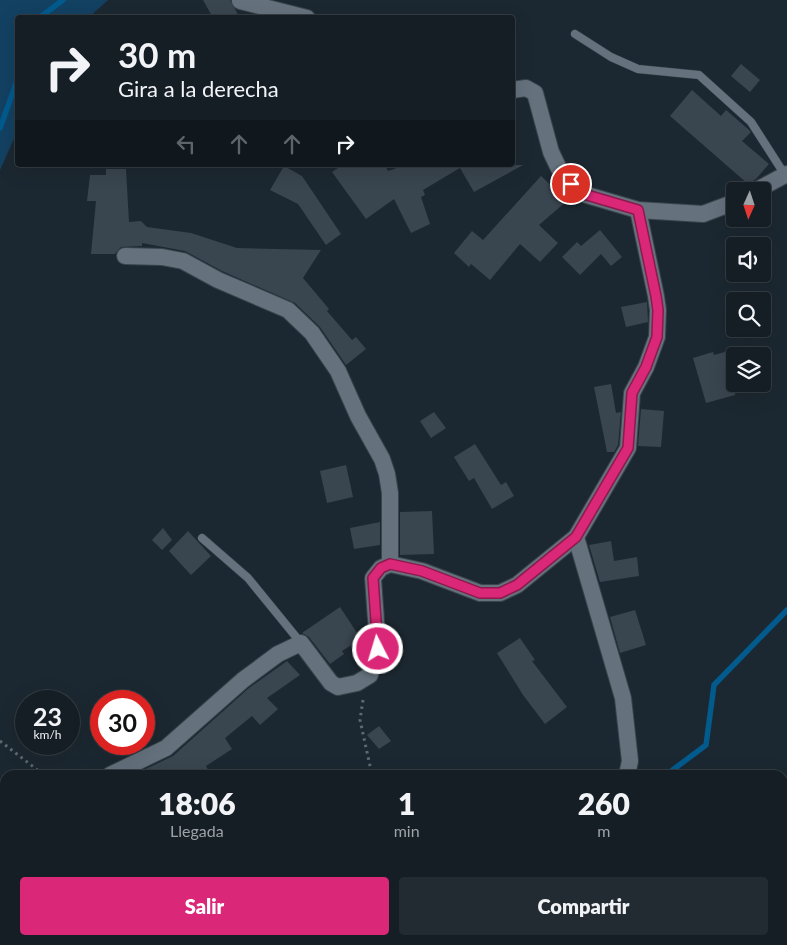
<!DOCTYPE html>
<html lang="es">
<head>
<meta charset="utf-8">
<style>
	:root { --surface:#151e25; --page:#222b32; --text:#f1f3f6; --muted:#9da2a7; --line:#343c42; --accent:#db2777 }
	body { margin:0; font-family:Lato,sans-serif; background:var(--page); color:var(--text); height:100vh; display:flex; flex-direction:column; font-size:19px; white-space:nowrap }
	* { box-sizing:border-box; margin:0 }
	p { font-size:16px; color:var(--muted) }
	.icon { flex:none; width:28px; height:28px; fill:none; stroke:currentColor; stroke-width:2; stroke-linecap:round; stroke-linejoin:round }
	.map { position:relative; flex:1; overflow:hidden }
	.drawer { position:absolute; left:0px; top:770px; width:788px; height:175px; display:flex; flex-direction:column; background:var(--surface); border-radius:15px 15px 0 0; box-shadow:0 5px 20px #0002,0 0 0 1px var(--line) }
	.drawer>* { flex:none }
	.guide { position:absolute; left:15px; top:15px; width:500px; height:152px; border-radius:5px; box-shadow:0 5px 20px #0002,0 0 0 1px var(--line); background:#151e25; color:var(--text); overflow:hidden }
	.needle { width:32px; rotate:183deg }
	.tools { position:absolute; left:726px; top:182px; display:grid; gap:10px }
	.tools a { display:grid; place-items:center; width:45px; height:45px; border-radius:5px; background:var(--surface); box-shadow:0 5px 20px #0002,0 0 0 1px var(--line); font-size:25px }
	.speed { position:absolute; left:15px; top:690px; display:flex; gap:10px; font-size:25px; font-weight:700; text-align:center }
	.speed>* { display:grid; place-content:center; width:65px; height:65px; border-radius:50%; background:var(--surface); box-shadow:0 5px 20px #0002,0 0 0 1px var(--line); line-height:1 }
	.speed small { font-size:12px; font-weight:400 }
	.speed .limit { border:8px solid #d22; background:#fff; color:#111 }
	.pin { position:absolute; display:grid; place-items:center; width:42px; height:42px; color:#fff; margin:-21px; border:2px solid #fff; border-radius:50%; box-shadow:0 1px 5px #0007 }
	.me { position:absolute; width:55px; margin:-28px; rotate:355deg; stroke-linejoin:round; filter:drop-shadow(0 0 4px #0008) }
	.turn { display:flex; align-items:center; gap:18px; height:105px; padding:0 20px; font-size:22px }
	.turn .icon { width:65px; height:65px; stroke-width:2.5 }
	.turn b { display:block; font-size:35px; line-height:42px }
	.lanes { display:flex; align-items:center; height:48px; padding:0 20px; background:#0003; justify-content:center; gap:25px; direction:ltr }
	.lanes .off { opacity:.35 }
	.eta { display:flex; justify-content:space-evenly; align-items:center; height:85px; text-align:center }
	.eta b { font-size:30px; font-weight:800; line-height:35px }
	.primary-button { display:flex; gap:10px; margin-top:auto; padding:10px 20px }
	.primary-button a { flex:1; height:58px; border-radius:5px; background:var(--accent); color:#fff; font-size:20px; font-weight:800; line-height:58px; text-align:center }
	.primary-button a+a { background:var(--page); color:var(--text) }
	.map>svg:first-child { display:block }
	.green { fill:#134162 }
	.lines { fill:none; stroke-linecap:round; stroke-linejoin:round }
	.stream { stroke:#025a8d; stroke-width:5.5 }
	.building { fill:#39454f }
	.lane-casing { stroke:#39434b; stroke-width:9 }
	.street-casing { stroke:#39434b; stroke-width:18 }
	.path { stroke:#5e6971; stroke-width:3; stroke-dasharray:2.5 4; stroke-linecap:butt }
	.lane { stroke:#65727e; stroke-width:8 }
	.street { stroke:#65727e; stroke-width:16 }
	.route-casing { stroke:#8e194d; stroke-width:12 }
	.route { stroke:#db2777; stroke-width:9 }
</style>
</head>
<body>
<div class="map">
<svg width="787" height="945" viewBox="0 0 787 945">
	<rect width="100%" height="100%" fill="#1c2831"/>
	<path class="green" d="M0 0H108L89 17 18 18 17 132 0 170Z"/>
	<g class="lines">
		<g class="stream">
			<path d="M39 18 63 0"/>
			<path d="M0 128 18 78"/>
			<path d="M666 775 706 745 714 685 787 610"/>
			<path d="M542 943 547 940"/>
		</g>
	</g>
	<g class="building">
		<path d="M203 0H230L240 18H213Z"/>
		<path d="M741 64 760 80 750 92 731 76Z"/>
		<path d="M692 90 721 116 726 110 748 129 751 132 742 141 769 164 756 179 748 184 670 116Z"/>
		<path d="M342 165H385L388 171 405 165H523L474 192 460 168 423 190 425 195 421 197 430 224 411 233 394 199 366 219 332 172Z"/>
		<path d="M284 166 302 176 341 234 326 245 298 204 270 190Z"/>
		<path d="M106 169H126L129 222 141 221 147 227 191 233 237 248 321 250 303 278 329 309 327 311 352 340 356 337 366 349 346 365 320 327 295 303 222 271 185 251 142 243V246L121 247 115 254H91L96 201H87L90 175H106Z"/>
		<path d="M541 176 553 187 555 185 568 200 539 225 558 243 540 262 520 244 490 280 471 264 469 267 454 253 472 231 483 240Z"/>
		<path d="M600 230 622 257 611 266 601 254 580 275 562 257 577 242 581 246Z"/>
		<path d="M647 302 648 322 626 327 621 307Z"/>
		<path d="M735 349V395L706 403 693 358 713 352 714 355Z"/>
		<path d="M611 384 616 413 621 412 618 445 614 452H607L594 387Z"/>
		<path d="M641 409 664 411 661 447 638 446Z"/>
		<path d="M434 412 446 428 431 438 420 421Z"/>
		<path d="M475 444 501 485 506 482 514 496 492 509 474 478 469 481 454 457Z"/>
		<path d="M346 465 353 497 327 503 320 471Z"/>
		<path d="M432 511 434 554 400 555V512Z"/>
		<path d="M380 522V545L354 549 350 528Z"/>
		<path d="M163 528 172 540 162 550 152 540Z"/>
		<path d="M188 531 211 556 191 575 169 551Z"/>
		<path d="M611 541 614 561 637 557 639 576 600 582 589 545Z"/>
		<path d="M340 607 361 639 342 651 344 654 330 664 309 637 302 633Z"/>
		<path d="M635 610 646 645 620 653 610 617Z"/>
		<path d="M520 638 535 660 532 661 567 707 545 724 523 695 497 653Z"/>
		<path d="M287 661 300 675 267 698 278 709 260 725 252 716 225 738 232 749 206 766 211 775H133L173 756 249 688Z"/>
		<path d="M379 726 391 741 379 749 367 735Z"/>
	</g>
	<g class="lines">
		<defs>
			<g id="lane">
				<path d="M575 34 611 57 638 69 699 75 751 122 785 175"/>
				<path d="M202 538 248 578 301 643"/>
			</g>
			<g id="street">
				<path d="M240 1 307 18"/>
				<path d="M512 90 526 88 535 93 551 152 562 175 580 193 638 210 703 214 735 202"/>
				<path d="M755 191 787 174"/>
				<path d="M125 256 162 257 183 261 218 280 288 310 312 333 338 371 358 416 382 459 387 474 390 493V564"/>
				<path d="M576 537 623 698 630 761 627 775"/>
				<path d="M110 775 166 748 243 680 278 654 301 643 331 683 338 687 357 683 370 675 378 649 373 578 381 568 390 564 422 571 480 593H500L517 585 576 537 628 448 632 393 646 367 657 337 658 310 656 296 638 210"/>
				<path d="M0 842 5 839"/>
				<path d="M527 945 530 940"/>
			</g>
		</defs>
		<use href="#lane" class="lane-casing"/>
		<use href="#street" class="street-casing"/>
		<g class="path">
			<path d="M363 700 360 720 372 775"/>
			<path d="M0 741 44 775"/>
			<path d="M782 828 787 830"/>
			<path d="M782 913 787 914"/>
			<path d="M782 918 787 937"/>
		</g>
		<use href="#lane" class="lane"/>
		<use href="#street" class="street"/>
	</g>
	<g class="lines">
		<defs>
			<path id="route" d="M378 649 373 578 381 568 390 564 422 571 480 593H500L517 585 576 537 628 448 632 393 646 367 657 337 658 310 656 296 638 210 580 193 571 184"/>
		</defs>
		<use href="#route" class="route-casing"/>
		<use href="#route" class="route"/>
	</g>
</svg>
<div class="tools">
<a><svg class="needle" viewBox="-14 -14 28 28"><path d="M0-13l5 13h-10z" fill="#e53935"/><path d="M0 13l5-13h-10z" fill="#9da2a7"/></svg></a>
<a><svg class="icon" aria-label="sound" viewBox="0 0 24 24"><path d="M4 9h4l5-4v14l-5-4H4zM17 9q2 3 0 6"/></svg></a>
<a><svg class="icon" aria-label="search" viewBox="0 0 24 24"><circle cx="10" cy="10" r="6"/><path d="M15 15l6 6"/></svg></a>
<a><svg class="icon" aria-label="layers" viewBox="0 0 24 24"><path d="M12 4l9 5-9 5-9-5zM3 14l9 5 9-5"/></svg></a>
</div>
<div class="speed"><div>23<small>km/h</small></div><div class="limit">30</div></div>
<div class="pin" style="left:571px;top:184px;background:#d93025"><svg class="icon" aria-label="arrive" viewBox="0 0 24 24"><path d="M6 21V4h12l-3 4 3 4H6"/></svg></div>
<svg class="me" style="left:378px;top:649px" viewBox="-20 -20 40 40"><circle r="17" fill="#db2777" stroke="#fff" stroke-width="3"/><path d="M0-11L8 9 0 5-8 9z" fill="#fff"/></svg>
<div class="guide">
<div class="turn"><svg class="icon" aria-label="right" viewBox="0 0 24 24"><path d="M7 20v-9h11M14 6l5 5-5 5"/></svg><div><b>30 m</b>Gira a la derecha</div></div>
<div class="lanes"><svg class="icon off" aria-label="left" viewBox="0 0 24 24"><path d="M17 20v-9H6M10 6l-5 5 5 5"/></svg><svg class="icon off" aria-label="ahead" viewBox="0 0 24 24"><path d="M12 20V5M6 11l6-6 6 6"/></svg><svg class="icon off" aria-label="ahead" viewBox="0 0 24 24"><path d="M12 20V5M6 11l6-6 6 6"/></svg><svg class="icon" aria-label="right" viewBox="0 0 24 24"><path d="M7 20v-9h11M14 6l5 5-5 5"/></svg></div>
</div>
<section class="drawer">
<div class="eta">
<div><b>18:06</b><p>Llegada</p></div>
<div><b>1</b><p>min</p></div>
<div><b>260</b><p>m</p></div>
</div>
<div class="primary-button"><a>Salir</a><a>Compartir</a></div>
</section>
</div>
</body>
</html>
